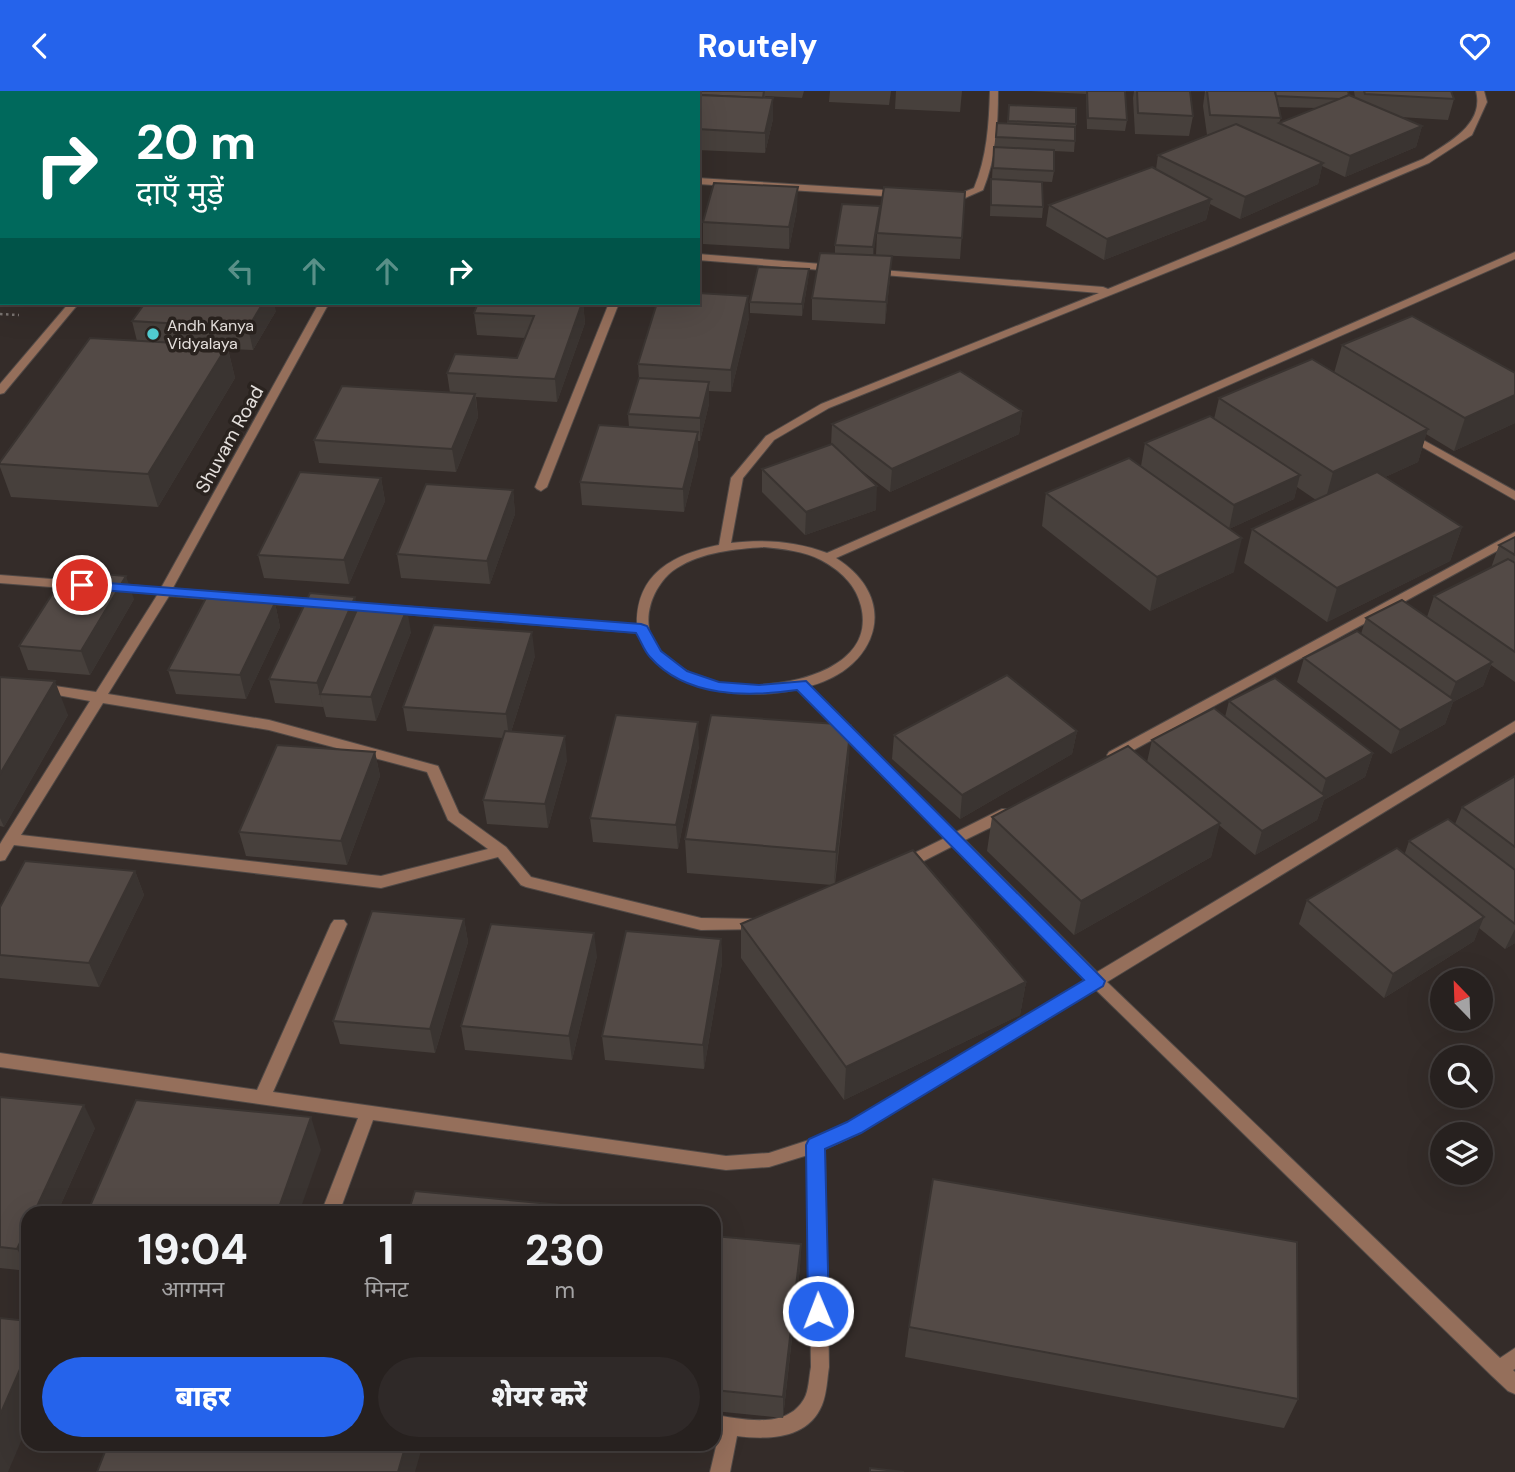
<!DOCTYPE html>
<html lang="hi">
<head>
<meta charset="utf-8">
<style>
	:root { --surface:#27211f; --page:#2f2928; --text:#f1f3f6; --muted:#a4a3a4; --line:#433e3d; --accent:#2563eb }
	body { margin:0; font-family:"DM Sans","Noto Sans Devanagari",sans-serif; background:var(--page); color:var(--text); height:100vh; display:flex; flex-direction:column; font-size:26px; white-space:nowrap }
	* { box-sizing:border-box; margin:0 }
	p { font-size:23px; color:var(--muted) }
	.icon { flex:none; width:38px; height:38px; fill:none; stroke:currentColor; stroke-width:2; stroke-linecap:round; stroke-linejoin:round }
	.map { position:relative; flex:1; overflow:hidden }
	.side { position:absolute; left:21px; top:1115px; width:700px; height:245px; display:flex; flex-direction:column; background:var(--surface); border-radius:21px; box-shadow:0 7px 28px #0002,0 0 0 2px var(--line) }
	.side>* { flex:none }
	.banner { position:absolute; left:0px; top:0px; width:700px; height:214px; box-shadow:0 7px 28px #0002,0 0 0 2px var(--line); background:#00695c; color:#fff; overflow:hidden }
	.needle { width:46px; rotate:337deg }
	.fabs { position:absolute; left:1430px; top:877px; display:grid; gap:14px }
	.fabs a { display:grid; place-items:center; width:63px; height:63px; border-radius:50%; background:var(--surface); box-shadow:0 7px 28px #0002,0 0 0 2px var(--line); font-size:35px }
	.pin { position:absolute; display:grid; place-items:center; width:60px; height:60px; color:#fff; margin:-30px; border:4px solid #fff; border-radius:50%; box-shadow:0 2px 7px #0007 }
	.me { position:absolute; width:77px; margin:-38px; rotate:359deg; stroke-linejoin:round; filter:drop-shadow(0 0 5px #0008) }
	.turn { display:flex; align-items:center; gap:24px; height:147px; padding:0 21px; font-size:32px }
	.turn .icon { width:91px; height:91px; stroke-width:2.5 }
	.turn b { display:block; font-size:49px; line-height:60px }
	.lanes { display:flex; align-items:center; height:66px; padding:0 21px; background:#0003; justify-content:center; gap:35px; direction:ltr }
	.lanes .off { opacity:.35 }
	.eta { display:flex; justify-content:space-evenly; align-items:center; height:119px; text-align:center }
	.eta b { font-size:42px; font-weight:800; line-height:49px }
	.cta { display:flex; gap:14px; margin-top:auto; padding:14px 21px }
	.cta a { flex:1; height:80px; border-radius:42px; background:var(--accent); color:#fff; font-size:28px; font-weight:800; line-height:80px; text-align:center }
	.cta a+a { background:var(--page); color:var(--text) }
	header { display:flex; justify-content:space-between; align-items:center; height:91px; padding:0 21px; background:var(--accent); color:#fff; font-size:32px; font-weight:800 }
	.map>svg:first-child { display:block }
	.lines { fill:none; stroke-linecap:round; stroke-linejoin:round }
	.minor-casing { stroke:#504946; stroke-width:2 }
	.tertiary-casing { stroke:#504946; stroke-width:2 }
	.path { stroke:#7a7471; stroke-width:2.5; stroke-dasharray:2.5 3.5; stroke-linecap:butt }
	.minor { fill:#956f5b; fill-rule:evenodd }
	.tertiary { fill:#956f5b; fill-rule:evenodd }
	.wall { fill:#47403c; fill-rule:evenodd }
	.shaded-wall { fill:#3a3431 }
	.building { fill:#534a46; stroke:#3a3431; stroke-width:2 }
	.route { fill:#2563eb; stroke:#184099; stroke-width:2 }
	.poi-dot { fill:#51ccd1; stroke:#2a231f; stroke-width:2.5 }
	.labels { text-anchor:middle; stroke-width:7; stroke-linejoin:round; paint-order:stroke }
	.far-poi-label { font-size:16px; fill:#e5e0dd; stroke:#2a231f; text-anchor:start }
	.street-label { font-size:19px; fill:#e5e0dd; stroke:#2a231f }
</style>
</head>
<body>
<header><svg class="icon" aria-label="back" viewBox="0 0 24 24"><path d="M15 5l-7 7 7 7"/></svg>Routely<svg class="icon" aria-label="heart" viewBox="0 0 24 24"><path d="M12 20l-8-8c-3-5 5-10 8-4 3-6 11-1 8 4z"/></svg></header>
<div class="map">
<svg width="1515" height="1381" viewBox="0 0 1515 1381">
	<rect width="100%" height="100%" fill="#342c29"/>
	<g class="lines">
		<defs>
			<g id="minor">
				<path d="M589 0H624L626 2H590Z"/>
				<path d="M990 0H998C998 34 996 67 983 99L965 107 945 106V102L964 101 974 97C987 66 989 33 990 0Z"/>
				<path d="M1476 0H1484L1487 11 1472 44 1429 72 1233 155 829 317 774 349 743 387 731 452C764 448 796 450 827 462L1515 161V168L836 467C901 508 878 577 810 595L956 741 1002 718H1012L1014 722 1012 726 965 749 1097 881 1515 630V641L1107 891 1500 1267 1515 1257V1278L1513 1279 1515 1281V1303L1508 1300 1492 1285 1095 898 860 1042 825 1058 829 1276C827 1288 827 1302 822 1314 808 1348 769 1349 737 1345L730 1381H710L719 1343 714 1342V1324C744 1328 786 1339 804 1308 809 1300 809 1285 811 1276L808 1064 769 1076 726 1079 373 1029 339 1122H321L358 1027 0 976V962L257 999 331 833 334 829H344L347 833 273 1001 726 1065 769 1062 812 1048 848 1032 1085 889 953 755 908 778H898L896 774 898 770 945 747 797 598C747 611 656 601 638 542L390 522 384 518 390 514 637 534C636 482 674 463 719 454L731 387 766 345 821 313 1099 202 872 183 868 182V178L1103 196 1108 198 1423 68C1447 52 1485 34 1476 0ZM764 456C783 458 804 460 821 469 840 479 856 494 861 515 876 575 796 594 753 594 732 594 709 592 691 582 678 575 666 568 657 556 638 531 653 492 677 477 702 461 735 458 764 456Z"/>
				<path d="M698 87 899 100 904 103 899 106 698 93Z"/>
				<rect x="0" y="97" width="2" height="6"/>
				<path d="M698 163 834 174 839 177 834 180 698 169Z"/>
				<path d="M609 212H619L547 396 541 400 537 398 535 396Z"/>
				<path d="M1407 340 1515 400V409L1403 345 1401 343Z"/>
				<path d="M1515 441V450L1119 667H1109L1107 664 1109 661Z"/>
				<path d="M165 497 324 509 330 513 324 517 169 505 108 603 269 629 438 675 459 722 506 756 531 786 701 827 759 828 764 830 767 834 764 838 701 839 526 796 521 794 498 766 381 797 14 754 5 769 0 770V753L3 748 90 610 41 601 34 597 41 593 96 601 161 498ZM103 612 269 639 427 681 448 729 488 758 381 785 21 744Z"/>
			</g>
			<g id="tertiary">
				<path d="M329 0H338L328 2Z"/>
				<path d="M69 212H79L4 302 0 303V293Z"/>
				<path d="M319 212H329L169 504 107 499 105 496 111 492 161 497Z"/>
				<path d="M0 484 77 490 83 494 77 498 0 492Z"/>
			</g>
		</defs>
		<use href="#minor" class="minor-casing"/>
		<use href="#tertiary" class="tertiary-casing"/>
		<g class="path">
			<path d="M0 195 2 192"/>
			<path d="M0 223 19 224"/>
		</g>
		<use href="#minor" class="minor"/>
		<use href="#tertiary" class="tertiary"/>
	</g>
	<g class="wall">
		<path d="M0 0H90L89 2H2V14H0Z"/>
		<path d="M107 0H216L214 2H107Z"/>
		<path d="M701 0H804L802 7 765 5 773 28 765 62 698 59V4H700Z"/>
		<path d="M830 0H891L889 14 829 11Z"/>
		<path d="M896 0H962L960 21 895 18Z"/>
		<path d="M1030 0H1125L1127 29 1125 40 1087 38 1086 3Z"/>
		<path d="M1134 0H1190L1193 25 1189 45 1135 43 1133 7Z"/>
		<path d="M1205 0H1348L1349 4 1355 6 1354 0H1451L1454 8 1448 29 1400 26 1422 35 1416 56 1345 86 1322 75 1318 93 1240 128 1210 113 1206 129 1104 169 1046 135 1049 114 1156 78 1158 64 1207 44 1203 15ZM1278 16 1316 17 1279 32 1281 27Z"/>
		<path d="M1009 14 1076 33 1074 61 1054 60V80L1052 91 992 88 993 67 997 32 1007 33Z"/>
		<rect x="0" y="32" width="2" height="52"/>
		<path d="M991 88 1043 116 1042 127 990 125Z"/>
		<path d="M965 101 960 168 876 164 877 142Z"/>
		<path d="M880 115 873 165H892L890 187 885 233 812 229V207L835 163V154Z"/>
		<path d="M797 118 789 158 703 153V131Z"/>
		<path d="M809 178 808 189 802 225 750 222V211Z"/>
		<path d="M478 212H583L585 232 557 311 476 306 478 326 456 381 319 372 314 349 450 302 447 282 517 267 525 247 477 244 474 222Z"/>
		<path d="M276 220 253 259 228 258 235 287 158 416 11 406 0 376V371L137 250 132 230Z"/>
		<path d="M749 227 731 301 709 300V313L700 350H698V364L684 421 582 414 580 391 629 336 628 323 639 288 638 273Z"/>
		<path d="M1342 254 1515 282V332L1454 360 1426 343 1418 371 1385 386 1462 436 1450 470 1327 531 1244 472 1252 438 1316 409 1297 396 1294 408 1229 438 1141 375 1145 352 1214 328 1219 307 1334 282Z"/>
		<path d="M1022 320 1019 343 890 401 853 373 876 419 805 444 762 401V378L831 354 832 333Z"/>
		<path d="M381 387 385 410 349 493 264 487 258 464Z"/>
		<path d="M513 399 515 423 490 493 401 487 397 463Z"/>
		<path d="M1046 402 1234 481 1150 520 1042 435Z"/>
		<path d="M1515 446V591L1491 574 1483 595 1453 611 1445 633 1391 663 1297 591 1304 567 1361 543 1366 527 1427 526 1434 505 1491 477 1499 454Z"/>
		<path d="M134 508 90 584 28 579 19 555Z"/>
		<path d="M275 512 280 536 246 608 176 603 168 579Z"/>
		<path d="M357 517 411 541 376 630 326 626 323 615V616L275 612 269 588Z"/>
		<path d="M535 565 511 641 567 669 548 737 487 733 483 709 503 647 407 640 403 616Z"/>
		<path d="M0 586 68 624 4 736 0 735Z"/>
		<path d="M1229 610 1373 662 1365 686 1324 709 1317 729 1255 764 1219 734 1211 766 1074 844 987 760 992 726 1147 671 1152 649 1225 626Z"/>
		<path d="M1077 640 1072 663 960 728 892 668 894 644Z"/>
		<path d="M699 655 678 758 593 751 590 727Z"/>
		<path d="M375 661 380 685 347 774 246 765 239 741Z"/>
		<path d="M849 668 835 793 1026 891 1020 924 844 1009 741 867V833L832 794 687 782 685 748Z"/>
		<path d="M1515 685V852L1505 858 1479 837 1474 850 1384 907 1299 833 1307 809 1405 762 1409 750 1455 733 1462 716Z"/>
		<path d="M135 780 144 804 99 896 0 887V816Z"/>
		<path d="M464 828 468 851 435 962 340 953 333 930Z"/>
		<path d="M721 848 722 872 704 978 605 969 602 945Z"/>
		<path d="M597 865 572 969 465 959 461 935Z"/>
		<path d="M0 1006 95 1037 57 1122H28V1180L0 1177Z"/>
		<path d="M714 1145 801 1153 800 1176 783 1327 714 1320Z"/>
		<path d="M909 1236 1298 1308 1284 1337 905 1266Z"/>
	</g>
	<g class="shaded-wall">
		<path d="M70 0H90L89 2H70Z"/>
		<path d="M195 0H216L214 2H194Z"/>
		<path d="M275 0H293L292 2H274Z"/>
		<path d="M773 7V28L765 62V42Z"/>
		<path d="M1422 35 1416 56 1345 86 1350 65Z"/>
		<path d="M1323 72 1318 93 1240 128 1245 106Z"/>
		<path d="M798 96 797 118 789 158V136Z"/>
		<path d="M1211 108 1206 129 1104 169 1107 148Z"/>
		<path d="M880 115 879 126 873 167V156Z"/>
		<path d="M892 165 890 187 885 233 886 211Z"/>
		<path d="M809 178 808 189 802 225V213Z"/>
		<path d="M748 205 749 227 731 301V279Z"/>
		<path d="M263 212H274L276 220 253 259 248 237Z"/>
		<path d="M582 212H583L585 232 557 311 555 288Z"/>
		<path d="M227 255 235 287 158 416 148 383Z"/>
		<path d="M709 291V313L700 350V327Z"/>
		<path d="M475 303 478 326 456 381 452 358Z"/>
		<path d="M1515 304V332L1454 360 1465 327Z"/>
		<path d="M1022 320 1019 343 890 401 892 378Z"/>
		<path d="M1428 338 1418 371 1324 414 1333 381Z"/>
		<path d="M698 341V364L684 421 683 398Z"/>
		<path d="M1300 384 1294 408 1229 438 1234 414Z"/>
		<path d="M381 387 385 410 349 493 344 469Z"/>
		<path d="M877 395 876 419 805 444 806 421Z"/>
		<path d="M513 399 515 423 490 493 487 470Z"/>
		<path d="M1462 436 1450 470 1327 531 1337 497Z"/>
		<path d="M1242 447 1234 481 1150 520 1157 486Z"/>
		<path d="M126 485 134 508 90 584 81 560Z"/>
		<path d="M355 506 360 529 320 603 323 616 317 592Z"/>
		<path d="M275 512 280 536 246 608 240 584Z"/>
		<path d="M407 518 411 541 376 630 371 606Z"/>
		<path d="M532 541 535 565 509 647 506 623Z"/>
		<path d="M1492 571 1483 595 1453 611 1445 633 1391 663 1400 639 1447 613 1456 591Z"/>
		<path d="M55 590 68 624 4 736 0 727V683Z"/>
		<path d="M698 631 699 655 678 758 676 734Z"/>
		<path d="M851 634 849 668 834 795 836 761Z"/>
		<path d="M1077 640 1072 663 960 728 962 704Z"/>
		<path d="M565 645 567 669 548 737 545 713Z"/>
		<path d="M375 661 380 685 347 774 341 750Z"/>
		<path d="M1373 662 1365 686 1324 709 1317 729 1255 764 1262 740 1320 708 1326 688Z"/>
		<path d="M1220 732 1211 766 1074 844 1081 810Z"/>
		<path d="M135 780 144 804 99 896 89 872Z"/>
		<path d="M1484 826 1474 850 1384 907 1393 883Z"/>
		<path d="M464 828 468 851 435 962 430 938Z"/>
		<path d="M1515 838V852L1505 858Z"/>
		<path d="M594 842 597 865 572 969 569 945Z"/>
		<path d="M721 848 722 872 704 978 703 954Z"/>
		<path d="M1026 891 1020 924 844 1009 846 976Z"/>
		<path d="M84 1014 95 1037 57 1122H34Z"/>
		<path d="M311 1026 321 1059 299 1122H277Z"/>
		<path d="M28 1135V1177L17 1158Z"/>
		<path d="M801 1153 800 1176 783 1327V1306Z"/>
		<path d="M28 1260V1334L8 1381H0V1324Z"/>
		<path d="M406 1353H423L415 1381H398Z"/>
	</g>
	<g class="building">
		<path d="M168 0H195L194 1Z"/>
		<path d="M218 0H275L274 2H217Z"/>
		<path d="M379 0H479L478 2H378Z"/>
		<path d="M486 0H582L581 2H485Z"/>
		<path d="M601 0H677V2H600Z"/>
		<path d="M701 0H764L763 7 700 4Z"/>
		<path d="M1087 0H1125L1127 29 1088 27Z"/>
		<path d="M1137 0H1190L1193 25 1138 22Z"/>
		<path d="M1207 0H1275L1281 27 1210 24Z"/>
		<path d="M1275 0H1348L1349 4 1340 8 1276 5Z"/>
		<path d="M1364 0H1451L1454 8 1365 3Z"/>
		<path d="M698 4 773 7 765 42 698 38Z"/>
		<path d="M1349 4 1422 35 1350 65 1279 32Z"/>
		<path d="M1009 14 1076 17V33L1008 30Z"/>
		<rect x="0" y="32" width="2" height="31"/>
		<path d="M997 32 1075 36V50L996 46Z"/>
		<path d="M1236 33 1323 72 1245 106 1158 64Z"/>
		<path d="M994 56 1054 59V80L993 77Z"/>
		<path d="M1152 76 1211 108 1107 148 1049 114Z"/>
		<path d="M991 88 1042 91 1043 116 991 114Z"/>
		<path d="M714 92 798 96 789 136 703 131Z"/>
		<path d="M884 96 965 101 962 147 877 142Z"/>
		<path d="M842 113 880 115 873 156 835 154Z"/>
		<path d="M820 162 892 165 886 211 812 207Z"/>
		<path d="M758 176 809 178 802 213 750 211Z"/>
		<path d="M698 202 748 205 731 279 638 273 657 212H698Z"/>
		<path d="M145 212H263L248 237 132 230Z"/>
		<path d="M478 212H582L555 288 447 282 455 263 517 267 534 225 474 222Z"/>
		<path d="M1412 225 1515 282V304L1465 327 1342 254Z"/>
		<path d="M90 247 227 255 148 383 0 373V371Z"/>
		<path d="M1312 268 1428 338 1333 381 1219 307Z"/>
		<path d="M960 280 1022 320 892 378 832 333Z"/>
		<path d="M639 287 709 291 700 327 628 323Z"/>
		<path d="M342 295 475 303 452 358 314 349Z"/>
		<path d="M1210 325 1300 384 1234 414 1145 352Z"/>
		<path d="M599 334 698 341 683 398 580 391Z"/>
		<path d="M832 353 877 395 806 421 762 378Z"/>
		<path d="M1129 367 1242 447 1157 486 1046 402Z"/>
		<path d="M300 381 381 387 344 469 258 464Z"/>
		<path d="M1377 381 1462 436 1337 497 1252 438Z"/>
		<path d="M426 393 513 399 487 470 397 463Z"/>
		<path d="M1515 446V464L1499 454Z"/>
		<path d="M1508 468 1515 472V561L1434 505Z"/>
		<path d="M67 480 126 485 81 560 19 555Z"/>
		<path d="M310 502 355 506 317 592 269 588Z"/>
		<path d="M206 507 275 512 240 584 168 579Z"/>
		<path d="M1402 509 1492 571 1456 591 1366 527Z"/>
		<path d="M359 514 407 518 371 606 320 603Z"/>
		<path d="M434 534 532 541 506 623 403 616Z"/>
		<path d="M1357 540 1454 609 1400 639 1304 567Z"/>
		<path d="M1007 584 1077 640 962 704 894 644Z"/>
		<path d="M0 586 55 590 0 683Z"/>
		<path d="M1275 587 1373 662 1326 688 1229 610Z"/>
		<path d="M1214 617 1325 705 1262 740 1152 649Z"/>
		<path d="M616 624 698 631 676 734 590 727Z"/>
		<path d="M711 624 851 634 836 761 685 748Z"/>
		<path d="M505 640 565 645 545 713 483 709Z"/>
		<path d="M277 654 375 661 341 750 239 741Z"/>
		<path d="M1128 655 1220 732 1081 810 992 726Z"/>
		<path d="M1515 685V756L1462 716Z"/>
		<path d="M1448 728 1515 779V833L1409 750Z"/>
		<path d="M1397 757 1484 826 1393 883 1307 809Z"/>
		<path d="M913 759 1026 891 846 976 741 833Z"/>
		<path d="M25 770 135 780 89 872 0 864V816Z"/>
		<path d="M372 820 464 828 430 938 333 930Z"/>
		<path d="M491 833 594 842 569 945 461 935Z"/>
		<path d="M626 840 721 848 703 954 602 945Z"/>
		<path d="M0 1006 84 1014 34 1122H28V1135L17 1158 0 1156Z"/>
		<path d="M136 1009 311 1026 277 1122H87Z"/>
		<path d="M933 1088 1297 1151 1298 1308 909 1236Z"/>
		<path d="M415 1100 561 1114 560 1122H408Z"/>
		<path d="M714 1145 801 1153 783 1306 714 1299Z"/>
		<path d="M0 1227 28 1230V1260L0 1324Z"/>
		<path d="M108 1353H406L398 1381H97Z"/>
		<path d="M870 1377 904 1381H870Z"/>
	</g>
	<path class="route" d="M82 490 641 533 647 535 661 560 687 580 719 591 759 594 806 590 1105 890 1103 895 861 1042 825 1058 829 1220 826 1227 818 1230 811 1227 808 1220 806 1054 809 1048 847 1031 1084 889 797 599C748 606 686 607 650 566 644 560 641 550 636 542L77 497 75 494Z"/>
	<circle class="poi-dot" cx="153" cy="243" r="7"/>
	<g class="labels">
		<g class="far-poi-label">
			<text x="167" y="240">Andh Kanya<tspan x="167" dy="18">Vidyalaya</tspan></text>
		</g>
		<g class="street-label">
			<text transform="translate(229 348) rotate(-61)" y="7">Shuvam Road</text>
		</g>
	</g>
</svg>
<div class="fabs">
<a><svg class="needle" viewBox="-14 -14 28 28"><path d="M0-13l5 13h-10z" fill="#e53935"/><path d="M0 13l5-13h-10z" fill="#a4a3a4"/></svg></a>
<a><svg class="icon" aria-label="search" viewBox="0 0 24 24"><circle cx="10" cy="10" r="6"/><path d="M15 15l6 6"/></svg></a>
<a><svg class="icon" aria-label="layers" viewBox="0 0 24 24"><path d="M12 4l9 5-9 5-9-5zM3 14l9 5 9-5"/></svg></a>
</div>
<div class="pin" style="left:82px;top:494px;background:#d93025"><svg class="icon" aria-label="arrive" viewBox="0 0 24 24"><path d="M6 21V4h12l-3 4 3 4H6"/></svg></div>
<svg class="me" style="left:818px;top:1220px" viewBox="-20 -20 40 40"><circle r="17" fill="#2563eb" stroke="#fff" stroke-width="3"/><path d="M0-11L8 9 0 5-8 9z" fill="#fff"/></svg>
<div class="banner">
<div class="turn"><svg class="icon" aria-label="right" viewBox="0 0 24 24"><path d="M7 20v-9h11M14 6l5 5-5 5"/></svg><div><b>20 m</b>दाएँ मुड़ें</div></div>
<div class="lanes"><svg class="icon off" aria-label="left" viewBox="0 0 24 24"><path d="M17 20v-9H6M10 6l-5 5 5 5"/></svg><svg class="icon off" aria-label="ahead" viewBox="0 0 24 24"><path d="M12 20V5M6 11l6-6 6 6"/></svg><svg class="icon off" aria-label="ahead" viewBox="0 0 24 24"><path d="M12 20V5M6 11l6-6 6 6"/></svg><svg class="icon" aria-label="right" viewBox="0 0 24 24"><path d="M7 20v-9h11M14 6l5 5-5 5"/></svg></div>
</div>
<section class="side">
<div class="eta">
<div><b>19:04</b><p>आगमन</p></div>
<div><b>1</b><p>मिनट</p></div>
<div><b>230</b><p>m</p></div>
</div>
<div class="cta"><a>बाहर</a><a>शेयर करें</a></div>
</section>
</div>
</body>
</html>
